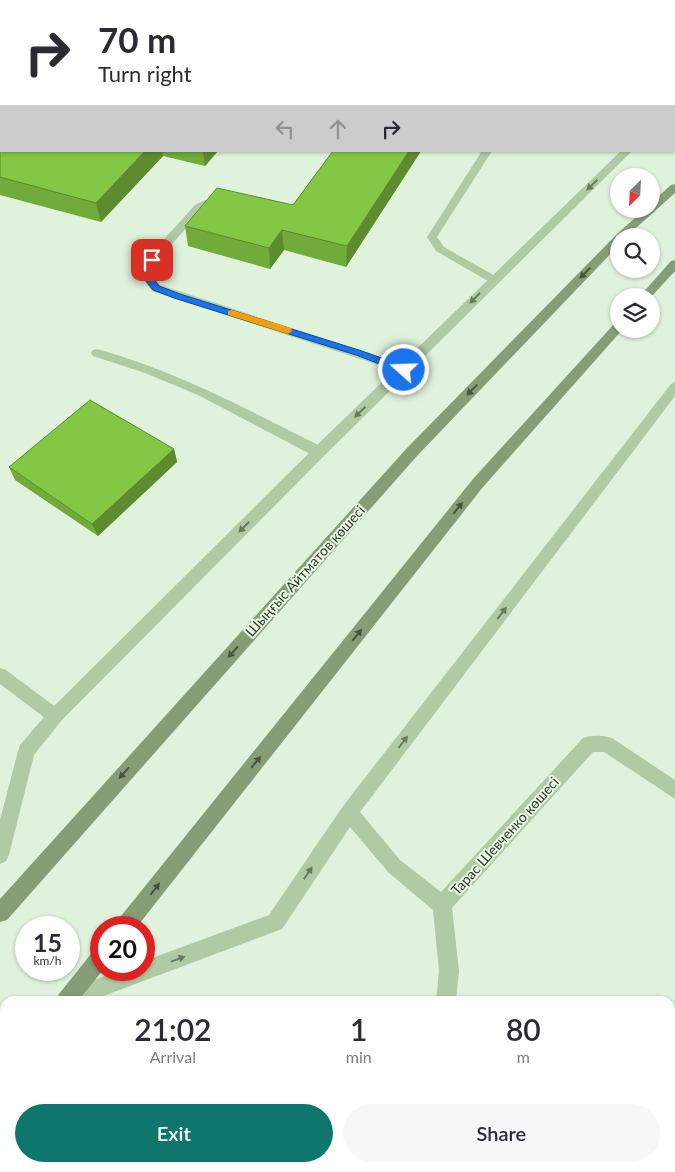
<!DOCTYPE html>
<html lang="en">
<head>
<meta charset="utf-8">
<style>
	:root { --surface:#fff; --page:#f7f7f7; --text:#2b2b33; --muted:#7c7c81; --accent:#0f766e }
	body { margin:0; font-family:Lato,sans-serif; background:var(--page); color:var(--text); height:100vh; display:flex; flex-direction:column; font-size:19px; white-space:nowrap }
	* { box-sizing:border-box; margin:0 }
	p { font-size:16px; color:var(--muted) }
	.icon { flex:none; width:28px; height:28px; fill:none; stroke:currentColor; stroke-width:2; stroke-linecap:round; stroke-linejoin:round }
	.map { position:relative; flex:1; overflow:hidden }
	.details { position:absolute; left:0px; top:996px; width:675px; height:176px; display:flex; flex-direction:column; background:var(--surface); border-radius:15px 15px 0 0; box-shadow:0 1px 4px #0004 }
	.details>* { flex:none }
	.guide { position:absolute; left:0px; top:0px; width:675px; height:152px; box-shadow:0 1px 4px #0004; background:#fff; color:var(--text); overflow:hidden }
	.needle { width:32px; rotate:204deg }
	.controls { position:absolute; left:610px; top:168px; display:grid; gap:10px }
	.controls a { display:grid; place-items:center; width:50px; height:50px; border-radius:50%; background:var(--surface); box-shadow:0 1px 4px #0004; font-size:25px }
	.speed { position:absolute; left:15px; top:916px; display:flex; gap:10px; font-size:25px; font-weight:700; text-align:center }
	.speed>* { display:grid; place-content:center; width:65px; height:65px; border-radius:50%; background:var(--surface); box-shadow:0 1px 4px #0004; line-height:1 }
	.speed small { font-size:12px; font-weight:400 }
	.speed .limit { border:8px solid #d22; background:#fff; color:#111 }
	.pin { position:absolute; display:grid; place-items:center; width:42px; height:42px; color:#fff; margin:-21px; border-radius:10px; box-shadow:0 2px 8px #0006 }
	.me { position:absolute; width:55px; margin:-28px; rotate:290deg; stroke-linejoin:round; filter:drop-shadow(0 0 4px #0008) }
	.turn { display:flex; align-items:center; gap:18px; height:105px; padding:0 15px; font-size:22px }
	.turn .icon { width:65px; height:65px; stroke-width:2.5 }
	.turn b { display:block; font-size:35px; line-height:42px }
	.lanes { display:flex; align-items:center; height:48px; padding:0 15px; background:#0003; justify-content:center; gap:25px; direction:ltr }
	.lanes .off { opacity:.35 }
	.eta { display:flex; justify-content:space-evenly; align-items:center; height:85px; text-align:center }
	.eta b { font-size:30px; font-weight:600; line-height:35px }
	.primary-button { display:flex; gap:10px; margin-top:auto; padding:10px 15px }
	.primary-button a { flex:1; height:58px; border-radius:30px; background:var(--accent); color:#fff; font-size:20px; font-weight:600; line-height:58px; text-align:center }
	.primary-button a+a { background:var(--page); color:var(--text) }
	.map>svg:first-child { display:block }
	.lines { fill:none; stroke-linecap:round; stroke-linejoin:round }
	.lane { fill:#b0caa6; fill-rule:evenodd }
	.street { fill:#b0caa6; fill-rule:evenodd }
	.secondary { fill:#859e78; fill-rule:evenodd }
	.wall { fill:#71ab3a }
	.shaded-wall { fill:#5c8b30 }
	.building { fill:#83c744; stroke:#5c8b30 }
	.oneway { fill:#687960 }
	.oneway2 { fill:#47553f }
	.route { fill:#1a73e8; stroke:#114b97 }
	.slow { fill:#f59e0b }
	.labels { text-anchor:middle; stroke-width:4; stroke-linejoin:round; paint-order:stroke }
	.street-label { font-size:14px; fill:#2d3627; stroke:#eafae7 }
</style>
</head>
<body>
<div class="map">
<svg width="675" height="1172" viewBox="0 0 675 1172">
	<rect width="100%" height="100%" fill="#dff2db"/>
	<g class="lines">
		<g class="lane">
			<path d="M282 0H295L296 1H283Z"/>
			<path d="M1 30V36L0 37V31Z"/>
			<path d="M675 33V39L674 40V34Z"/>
			<rect x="674" y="97" width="1" height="7"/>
			<path d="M482 151H492L437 237 444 247 497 277 499 280 493 284 436 251 427 237Z"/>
			<path d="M222 199 226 200 227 202 226 204 208 206 203 209 157 261 153 276 160 285 408 366 410 369 408 372H400L152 291 141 276 148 257 195 205 205 200Z"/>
			<path d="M97 349C179 372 248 410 324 448L326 452 324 456H314L198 395 145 373 93 356 91 353 93 350Z"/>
			<path d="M0 668 6 670 61 711 63 716 61 721 55 724 49 721 0 684Z"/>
		</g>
		<g class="street">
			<path d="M621 151H632L324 456 61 721 34 755 9 855 6 861 0 864V820L18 751 20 745 49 711 314 448Z"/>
			<path d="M675 382V396L360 812 400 860 441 892 583 738C592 735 603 735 612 738L675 780V799L604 752H593L452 908 459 971 456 1001H436L439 971 433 910 388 872 350 827 282 929 90 1001H58L60 993 67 990 121 970H144V961L269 915 343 806 671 384Z"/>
			<path d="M385 1168H407L405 1172H383Z"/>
		</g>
		<g class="secondary">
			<path d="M675 184V193L627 236H619V245L417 456 7 920 0 922V899L407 448 617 234 645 209H651V203L671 185Z"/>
			<path d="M675 260V271L651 297 640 296 671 261Z"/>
			<path d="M619 322V329H623L483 487 136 928H115L117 921 473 479 615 323Z"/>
			<path d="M101 947V970H103L78 1001H56L59 994 94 950Z"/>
			<path d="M5 1068V1092L0 1094V1070Z"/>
		</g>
	</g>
	<g class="wall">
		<path d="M0 123 1 151H218L205 166 163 156 101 222 0 195Z"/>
		<path d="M333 151H421L346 267 284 250 270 269 188 246 185 226 293 205Z"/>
		<path d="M174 449 177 462 98 536 15 480 9 467Z"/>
		<path d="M673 1112H675V1172H663L664 1168H670V1131Z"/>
	</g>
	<g class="shaded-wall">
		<path d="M1 96V114L0 115V97Z"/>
		<path d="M145 151H162L163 156 101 222 96 203Z"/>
		<path d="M203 151H218L205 166Z"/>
		<path d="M409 151H421L346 267 347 246Z"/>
		<path d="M282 230 284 250 270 269 269 248Z"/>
		<path d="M174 449 177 462 98 536 92 524Z"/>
	</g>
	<g class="building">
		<path d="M0 49H1V96L0 97Z"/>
		<path d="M0 123 1 124V151H145L96 203 0 177Z"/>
		<path d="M333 151H409L347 246 282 230 269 248 185 226 217 188 293 205Z"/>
		<path d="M90 400 174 449 92 524 9 467Z"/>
	</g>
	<defs><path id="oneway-solid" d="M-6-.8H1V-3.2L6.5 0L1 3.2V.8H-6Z" transform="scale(1.25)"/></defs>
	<g class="oneway">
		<use href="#oneway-solid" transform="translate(592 185) rotate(136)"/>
		<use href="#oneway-solid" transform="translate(475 298) rotate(135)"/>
		<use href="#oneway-solid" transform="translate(360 412) rotate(136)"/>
		<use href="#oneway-solid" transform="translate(244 527) rotate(135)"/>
		<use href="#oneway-solid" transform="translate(502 613) rotate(-53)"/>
		<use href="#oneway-solid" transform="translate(403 742) rotate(-53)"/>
		<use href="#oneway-solid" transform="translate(308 873) rotate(-56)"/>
		<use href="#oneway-solid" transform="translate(178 959) rotate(-20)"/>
	</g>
	<g class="oneway2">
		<use href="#oneway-solid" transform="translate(585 273) rotate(134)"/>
		<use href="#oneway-solid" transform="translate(472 390) rotate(134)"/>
		<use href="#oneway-solid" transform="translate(458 508) rotate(-51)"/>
		<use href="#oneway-solid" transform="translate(357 635) rotate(-51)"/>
		<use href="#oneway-solid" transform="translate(233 652) rotate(132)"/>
		<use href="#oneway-solid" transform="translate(256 762) rotate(-51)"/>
		<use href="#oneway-solid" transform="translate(124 773) rotate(132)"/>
		<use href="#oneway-solid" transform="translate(155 889) rotate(-52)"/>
	</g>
	<path class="route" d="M152 257 156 260 151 275 159 286 180 294 362 351 407 367 409 370 404 373 401 372 356 355 174 298 153 290 142 276 147 260Z"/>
	<path class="slow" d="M232 310 291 328 292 331 288 334 228 315V311Z"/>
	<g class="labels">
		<g class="street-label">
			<text transform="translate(305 571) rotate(-48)" y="5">Шыңғыс Айтматов көшесі</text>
			<text transform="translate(505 836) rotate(-48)" y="5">Тарас Шевченко көшесі</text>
		</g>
	</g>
</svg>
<div class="controls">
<a><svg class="needle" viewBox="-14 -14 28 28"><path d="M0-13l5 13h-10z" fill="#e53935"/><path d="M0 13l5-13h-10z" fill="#7c7c81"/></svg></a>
<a><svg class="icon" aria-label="search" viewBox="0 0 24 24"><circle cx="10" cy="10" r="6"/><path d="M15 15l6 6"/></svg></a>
<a><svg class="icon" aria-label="layers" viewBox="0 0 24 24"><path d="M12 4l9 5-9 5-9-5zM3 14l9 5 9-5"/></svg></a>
</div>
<div class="speed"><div>15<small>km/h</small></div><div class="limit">20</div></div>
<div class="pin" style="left:152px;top:260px;background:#d93025"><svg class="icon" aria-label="arrive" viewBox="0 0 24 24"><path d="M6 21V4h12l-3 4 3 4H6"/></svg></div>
<svg class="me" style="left:404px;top:370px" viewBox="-20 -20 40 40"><circle r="17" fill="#1a73e8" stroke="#fff" stroke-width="3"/><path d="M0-11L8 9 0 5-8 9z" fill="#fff"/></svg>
<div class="guide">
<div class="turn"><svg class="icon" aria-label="right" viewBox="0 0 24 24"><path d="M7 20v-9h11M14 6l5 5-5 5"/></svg><div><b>70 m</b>Turn right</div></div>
<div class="lanes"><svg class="icon off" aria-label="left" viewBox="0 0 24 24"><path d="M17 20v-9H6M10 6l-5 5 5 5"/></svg><svg class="icon off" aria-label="ahead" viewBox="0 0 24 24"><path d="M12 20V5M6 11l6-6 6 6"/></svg><svg class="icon" aria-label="right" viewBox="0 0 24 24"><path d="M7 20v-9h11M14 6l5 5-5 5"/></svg></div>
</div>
<section class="details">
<div class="eta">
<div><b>21:02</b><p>Arrival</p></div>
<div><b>1</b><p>min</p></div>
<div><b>80</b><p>m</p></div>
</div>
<div class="primary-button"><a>Exit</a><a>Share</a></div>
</section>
</div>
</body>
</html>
